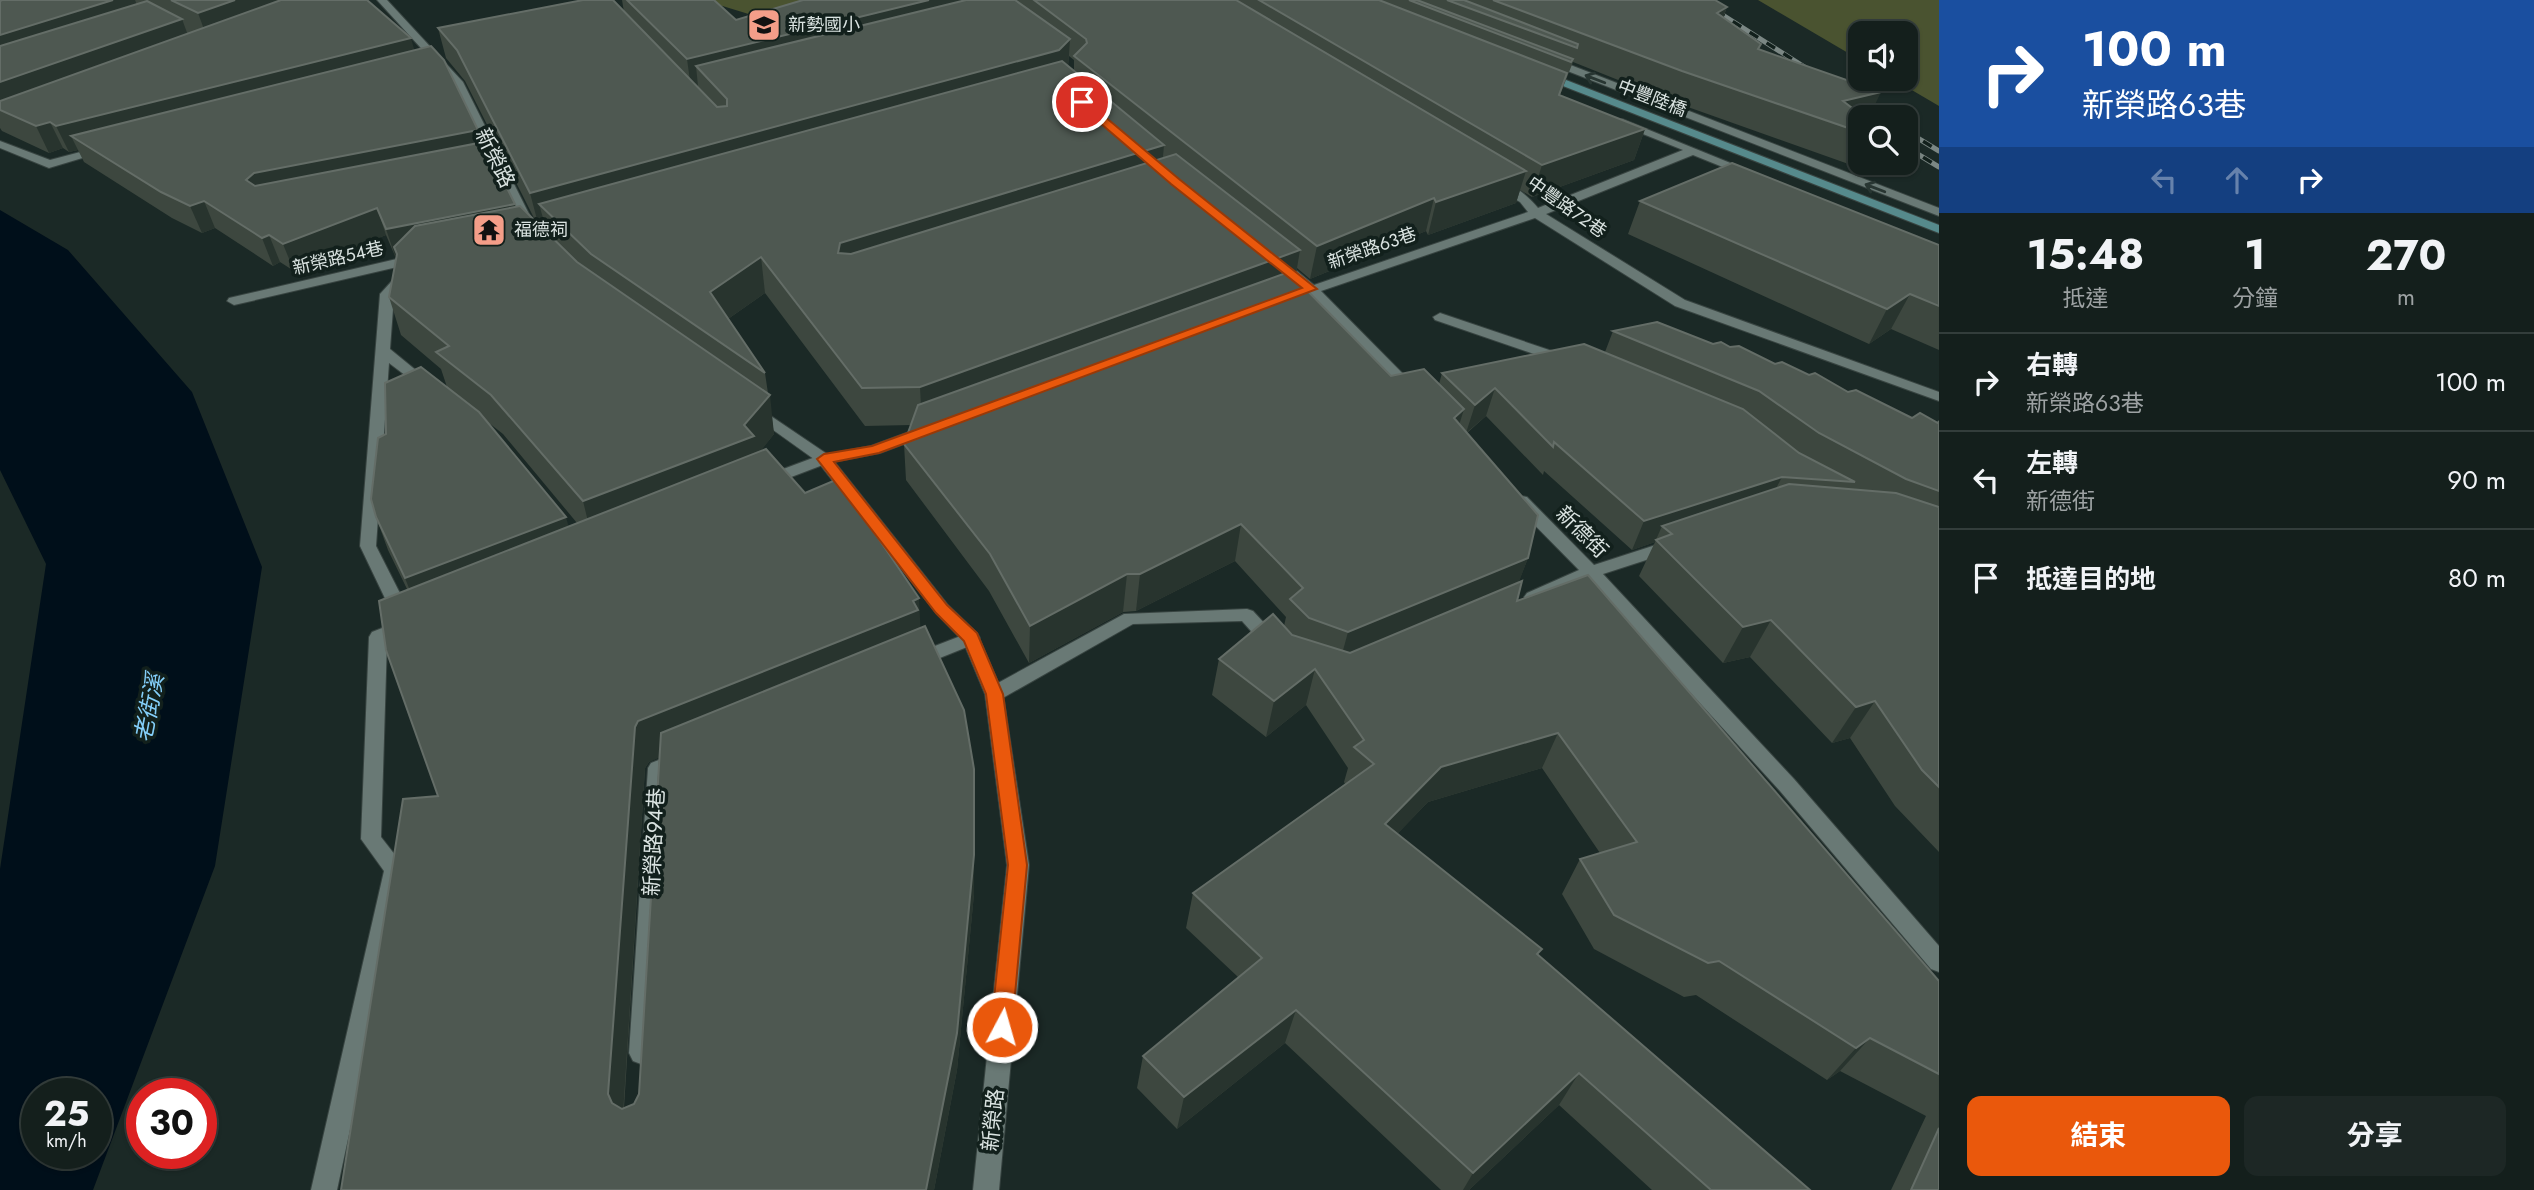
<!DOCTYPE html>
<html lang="zh-TW">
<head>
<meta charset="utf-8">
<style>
	:root { --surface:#141f1c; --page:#1d2725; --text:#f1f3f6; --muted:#9da2a3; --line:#333d3b; --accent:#ea580c }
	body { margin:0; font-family:Jost,"Noto Sans TC",sans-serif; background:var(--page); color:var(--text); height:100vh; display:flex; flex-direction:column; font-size:26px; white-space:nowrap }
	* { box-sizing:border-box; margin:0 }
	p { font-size:23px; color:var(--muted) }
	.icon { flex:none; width:38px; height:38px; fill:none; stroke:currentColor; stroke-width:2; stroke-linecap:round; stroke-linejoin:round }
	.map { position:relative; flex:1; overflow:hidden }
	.panel { display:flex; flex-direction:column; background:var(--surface); width:595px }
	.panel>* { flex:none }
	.top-card { background:#1a4fa0; color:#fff; overflow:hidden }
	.controls { position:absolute; left:1848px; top:21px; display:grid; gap:14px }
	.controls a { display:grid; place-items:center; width:70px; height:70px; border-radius:14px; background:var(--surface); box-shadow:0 2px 5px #0004,0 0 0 2px var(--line); font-size:35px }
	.speed { position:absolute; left:21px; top:1078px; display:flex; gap:14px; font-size:35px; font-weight:700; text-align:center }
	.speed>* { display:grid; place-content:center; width:91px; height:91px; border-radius:50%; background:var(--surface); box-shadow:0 2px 5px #0004,0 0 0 2px var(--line); line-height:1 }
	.speed small { font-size:18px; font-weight:400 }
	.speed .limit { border:10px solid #d22; background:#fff; color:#111 }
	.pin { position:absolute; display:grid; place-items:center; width:60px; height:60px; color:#fff; margin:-30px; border:4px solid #fff; border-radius:50%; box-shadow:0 2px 7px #0007 }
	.me { position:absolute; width:77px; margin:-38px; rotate:6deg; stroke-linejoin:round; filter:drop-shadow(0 0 5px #0008) }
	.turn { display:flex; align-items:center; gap:24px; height:147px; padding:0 28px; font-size:32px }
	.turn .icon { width:91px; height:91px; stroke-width:2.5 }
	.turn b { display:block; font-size:49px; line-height:60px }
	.lanes { display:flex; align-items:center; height:66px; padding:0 28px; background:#0003; justify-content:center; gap:35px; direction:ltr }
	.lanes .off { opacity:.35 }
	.eta { display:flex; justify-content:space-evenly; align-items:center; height:119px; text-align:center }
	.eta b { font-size:42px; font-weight:700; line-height:49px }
	.cta { display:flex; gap:14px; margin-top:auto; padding:14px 28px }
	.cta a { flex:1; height:80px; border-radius:14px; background:var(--accent); color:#fff; font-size:28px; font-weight:700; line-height:80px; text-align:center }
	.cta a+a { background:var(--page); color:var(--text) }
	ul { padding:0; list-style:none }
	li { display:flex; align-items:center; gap:21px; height:98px; padding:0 28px; border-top:2px solid var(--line) }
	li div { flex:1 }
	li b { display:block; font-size:26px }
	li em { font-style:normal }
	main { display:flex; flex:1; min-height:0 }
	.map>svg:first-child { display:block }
	.green { fill:#4a5330 }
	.water { fill:#000f1a; fill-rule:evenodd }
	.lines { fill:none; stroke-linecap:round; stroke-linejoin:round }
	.service-casing { stroke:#384441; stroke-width:2 }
	.minor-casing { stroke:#384441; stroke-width:2 }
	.secondary-casing { stroke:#384441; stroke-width:2 }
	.service { fill:#697975; fill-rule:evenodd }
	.minor { fill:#697975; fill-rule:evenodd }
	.secondary { fill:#568a8c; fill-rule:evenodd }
	.rail-casing { stroke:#7b8784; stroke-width:5 }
	.rail { stroke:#12201c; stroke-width:3.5; stroke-dasharray:10; stroke-linecap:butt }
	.wall { fill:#3d473f; fill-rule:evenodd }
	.shaded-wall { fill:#28342e }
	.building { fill:#4e5851; stroke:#646d67; stroke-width:2 }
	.oneway { stroke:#283632 }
	.route { fill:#ea580c; stroke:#983908; stroke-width:2 }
	.labels { text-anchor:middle; stroke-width:7; stroke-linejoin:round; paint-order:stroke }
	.far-poi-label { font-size:18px; fill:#dae3e1; stroke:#12201c; text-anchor:start }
	.far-street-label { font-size:18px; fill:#dae3e1; stroke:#12201c }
	.street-label { font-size:21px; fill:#dae3e1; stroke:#12201c }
	.water-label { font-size:23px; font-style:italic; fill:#84cffa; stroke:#12201c }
</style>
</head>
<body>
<main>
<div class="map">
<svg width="1939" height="1190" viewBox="0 0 1939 1190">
	<rect width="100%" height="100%" fill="#1b2926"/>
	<g class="green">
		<path d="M703 0H835L784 25Z"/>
		<path d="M1758 0H1939V106L1893 79H1906V33H1860V60Z"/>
	</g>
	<path class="water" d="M0 210 68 250 192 392 262 567 215 866 93 1190H0V869L46 564 0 470ZM37 1094H96V1153H37Z"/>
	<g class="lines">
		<defs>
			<g id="service">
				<path d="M1547 59H1555L1939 208V216L1547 63Z"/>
				<path d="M1622 119 1755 173 1745 176 1693 155 1546 214 1685 300 1939 392V401L1675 306 1535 218 1321 291 1418 389 1420 392 1418 395H1408L1310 295 1286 303 1279 299 1302 289 1271 264V258H1281L1314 285 1528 212 1520 202 1494 187V181C1510 180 1528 196 1538 208L1683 150 1618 124 1616 122Z"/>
				<path d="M0 141 50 160 103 146 109 150 49 168 0 148Z"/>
				<path d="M418 254 423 255V261L234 305 227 301 229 298Z"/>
				<path d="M406 270 413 274 394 295 390 349 434 385 427 389 422 388 389 363 376 546 411 615 406 620 413 626 410 630 387 640 381 837 406 869 337 1190H311L384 871 361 839 369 637 372 632 400 621 393 615 360 546 380 294 401 271Z"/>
				<path d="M1440 313 1570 357 1572 360 1565 364 1560 363 1435 320 1433 317Z"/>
				<path d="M928 425 936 430 933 433 880 453 828 463 765 487 757 482 759 478 818 456 871 446Z"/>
				<path d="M1521 496 1527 497 1594 565 1671 540 1677 542 1679 546 1677 550 1603 574 1794 779 1939 946V972L1931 969 1780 791 1588 580 1539 601H1527L1524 597 1527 593 1579 570 1515 505 1513 501 1515 497Z"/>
				<path d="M1247 609 1253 611 1279 639 1282 644 1279 649H1267L1242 621 1133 624 1001 699H987L985 694 987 689 1124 614Z"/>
				<path d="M971 632 977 633 980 638 977 643 915 668 909 666 906 661 909 656Z"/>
				<path d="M679 752 686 755 689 760 686 765 668 772 653 1053 649 1061 641 1064 633 1061 629 1053 648 768 651 763Z"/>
			</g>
			<g id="minor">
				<path d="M377 0H387L463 82 535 226 533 229H525L523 226 453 83Z"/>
				<path d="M756 406 830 456 948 605 977 633 1003 694 1029 865 999 1190H973L1007 865 985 694 963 641 936 613 818 462 751 414 748 411Z"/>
			</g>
			<path id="secondary" d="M1540 73H1548L1939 225V233L1540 77Z"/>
		</defs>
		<use href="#service" class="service-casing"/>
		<use href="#minor" class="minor-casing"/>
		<use href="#secondary" class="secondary-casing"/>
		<use href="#service" class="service"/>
		<use href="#minor" class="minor"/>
		<use href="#secondary" class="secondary"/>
		<defs>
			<g id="rail">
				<path d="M1699 0 1814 73"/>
				<path d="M1855 100 1883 117"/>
				<path d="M1906 131 1939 151"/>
				<path d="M1906 147 1939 167"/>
			</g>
		</defs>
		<use href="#rail" class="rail-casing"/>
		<use href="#rail" class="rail"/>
	</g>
	<g class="wall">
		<path d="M0 0H367L414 50 481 142 515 207 536 222 465 81 446 58 438 28 624 12 622 0H714L736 20 803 0H1715L1727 7 1723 18 1759 49 1860 117V163H1876L1871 172 1671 101 1573 62 1560 95 1645 129 1634 160 1532 197 1520 190 1516 203 1428 235 1426 231 1310 279 1297 268 1295 278 1391 376 1439 384 1442 373 1605 352 1613 331 1713 344 1730 347 1848 392 1912 418 1938 423 1939 421V852L1895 806 1850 738 1832 743 1750 657 1723 663 1639 576 1655 542 1632 550 1544 471 1543 475 1486 416 1467 433 1528 558 1518 583 1517 601 1939 981V1190H1891L1926 1116 1840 1071 1827 1080 1696 995 1684 997 1594 949 1562 894 1580 859 1600 853 1542 768 1428 802 1397 834 1810 1190H1652L1559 1105 1469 1190H1441L1285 1043 1177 1129 1137 1088 1143 1056 1238 977 1186 928 1193 893 1345 784 1344 782 1348 768 1306 705 1266 737 1212 695 1219 659 1284 626 1286 617 1235 561 1136 611 1123 612 1029 663 989 591 906 480 904 444 911 425 865 426 765 293 728 319 765 373 774 434 761 450 920 628 974 894 957 1070 934 1190H341L438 796 407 589 388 550 376 517 386 434 447 387 441 369 401 335 389 297 397 256H395L386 235 294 271 280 262 273 266 215 228 202 233 172 218 84 162 78 150 69 152 63 148 49 153 2 131 0 128ZM1069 56 1074 60V70L1068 66ZM489 423 503 434 577 523 568 526ZM659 757 639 1094 634 1104 624 1108 645 768 649 762Z"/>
		<path d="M1640 201 1939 245V350L1891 329 1869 344 1628 234Z"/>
	</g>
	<g class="shaded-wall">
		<path d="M113 0H135L144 23 0 70V35Z"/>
		<path d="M235 0H326L209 43 198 13Z"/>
		<path d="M929 0H1016L696 66 698 86 691 88 687 59Z"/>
		<path d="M1727 7 1716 35 1717 13Z"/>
		<path d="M182 19 193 49 0 110V82Z"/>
		<path d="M411 38 418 63 71 136 78 150 69 152 56 126Z"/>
		<path d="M1070 39 1068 70 539 204 545 225 539 227 530 193Z"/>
		<path d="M1881 92 1869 117H1860L1843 101Z"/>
		<path d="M50 122 63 148 49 153 36 126Z"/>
		<path d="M1645 129 1634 160 1532 197 1542 165Z"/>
		<path d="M478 130 485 156 264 199 246 180 254 173Z"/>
		<path d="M1164 145 1161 179 841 289 838 253 840 243Z"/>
		<path d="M1526 171 1516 203 1428 235 1436 202Z"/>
		<path d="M1434 198 1426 231 1310 279 1317 246Z"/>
		<path d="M204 201 215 228 202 233 190 206Z"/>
		<path d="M515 204 521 231 394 247 397 256H395L386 229Z"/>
		<path d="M377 208 386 235 294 271 283 244Z"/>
		<path d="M269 235 280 262 273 266 262 238Z"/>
		<path d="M1300 250 1294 286 922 425 920 387Z"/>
		<path d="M761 257 765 293 715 328 710 292Z"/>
		<path d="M1910 294 1891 329 1869 344 1887 309Z"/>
		<path d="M1495 388 1486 416 1466 433 1475 405Z"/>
		<path d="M770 395 774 434 757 456 593 542 583 501 744 425Z"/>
		<path d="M1464 409 1453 445 1454 418Z"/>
		<path d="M1782 477 1767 506 1672 534 1662 526 1655 542 1632 550 1644 521Z"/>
		<path d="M566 517 575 550 418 611 405 578Z"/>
		<path d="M1241 524 1235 561 1136 611 1140 574Z"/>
		<path d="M1528 558 1514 595 1338 669 1348 632Z"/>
		<path d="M1127 574 1123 612 1029 663 1030 626Z"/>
		<path d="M919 598 921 639 919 650 649 762 645 768 622 1130 608 1094 635 727 638 721Z"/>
		<path d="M1771 620 1750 657 1723 663 1743 627Z"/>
		<path d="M1315 669 1306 705 1266 737 1274 701Z"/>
		<path d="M1875 701 1850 738 1832 743 1856 707Z"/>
		<path d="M1558 733 1542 768 1428 802 1373 859 1385 824 1441 767Z"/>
		<path d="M974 855V894L957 1070 934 1190H926Z"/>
		<path d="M1296 1010 1285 1043 1177 1129 1184 1097Z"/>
		<path d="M1870 1038 1840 1071 1827 1080 1856 1048Z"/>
		<path d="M1579 1073 1559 1105 1469 1190H1463L1473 1173Z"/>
	</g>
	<g class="building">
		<path d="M2 0H113L0 35V1Z"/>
		<path d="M171 0H235L198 13Z"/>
		<path d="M281 0H367L411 38 56 126 50 122 36 126 0 110V101Z"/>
		<path d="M583 0H613L717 107 727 106V99L696 66 966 0H1015L1070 39 1059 50 530 193 457 50 438 28Z"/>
		<path d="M627 0H714L736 20 803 0H929L687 59Z"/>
		<path d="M1034 0H1236L1526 171 1436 202 1434 198 1317 246 1074 56 1087 43 1086 39Z"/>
		<path d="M1259 0H1379L1567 73 1559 95 1645 129 1542 165Z"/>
		<path d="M1409 0H1417L1573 59 1571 62Z"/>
		<path d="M1447 0H1464L1578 44 1577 48Z"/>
		<path d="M1493 0H1715L1727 7 1717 13 1761 44 1758 49 1881 92 1843 101 1864 117H1860V132L1682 71Z"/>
		<path d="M147 1 182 19 0 82V46Z"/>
		<path d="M431 46 444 60 478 130 254 173 246 180 255 186 484 142 515 204 386 229 377 208 283 244 269 235 262 238 204 201 190 206 161 192 71 136Z"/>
		<path d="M1062 61 1164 145 840 243 838 253 851 254 1176 154 1300 250 920 387 862 388 761 257 710 292 765 373 591 254 539 204Z"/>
		<path d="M1732 163 1939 245V306L1910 294 1887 309 1640 201Z"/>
		<path d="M520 206 577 262 770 395 744 425 754 436 583 501 491 395 436 352 449 346 389 297 397 254 394 247 415 226Z"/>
		<path d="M1289 272 1391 376 1424 369 1464 409 1454 418 1538 515 1528 558 1348 632 1309 618 1290 599 1303 588 1241 524 1140 574H1127L1030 626 990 554 904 444 918 405Z"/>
		<path d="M1657 322 1713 344 1721 342 1730 347 1739 346 1775 364 1782 362 1809 375 1815 373 1848 392 1856 390 1912 418 1920 413 1938 423 1939 421V491L1906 479 1819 433 1759 391 1613 331Z"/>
		<path d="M1584 344 1743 409 1799 453 1855 482 1782 477 1644 521 1554 442 1553 447 1495 388 1475 405 1442 373Z"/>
		<path d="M421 367 479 412 566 517 405 578 376 517 371 499 378 438 386 434 385 383Z"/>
		<path d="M766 449 805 493 838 479 919 598 913 601 918 610 638 721 635 727 608 1094 612 1103 622 1109 634 1104 639 1094 661 733 925 626 964 710 974 769V855L957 1033 926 1190H341L403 799 438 796 386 650 379 601Z"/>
		<path d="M1789 484 1896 493 1939 507V787L1922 770 1875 701 1856 707 1771 620 1743 627 1656 540 1672 534 1662 526Z"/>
		<path d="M1588 575 1939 981V1074L1870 1038 1856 1048 1719 961 1708 963 1614 915 1580 859 1637 842 1558 733 1441 767 1385 824 1542 949 1537 954 1810 1190H1711L1579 1073 1473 1173 1296 1010 1184 1097 1143 1056 1262 958 1193 893 1374 764 1354 747 1364 740 1315 669 1274 701 1219 659 1273 614 1292 635 1350 653 1522 581 1517 601Z"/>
		<path d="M1939 1128V1190H1911Z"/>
	</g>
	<defs><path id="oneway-shaft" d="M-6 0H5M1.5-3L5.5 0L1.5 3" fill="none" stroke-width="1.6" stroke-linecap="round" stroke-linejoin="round" transform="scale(1.75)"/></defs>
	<g class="oneway">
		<use href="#oneway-shaft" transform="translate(1595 79) rotate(-159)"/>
		<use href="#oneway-shaft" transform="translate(1875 188) rotate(-159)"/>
	</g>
	<path class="route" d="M1078 100H1085L1179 179 1317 289 879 453 834 462 947 605 977 633 1003 694 1027 865 1012 1027 1009 1034 1002 1037 994 1034 991 1027 1008 865 986 694 964 641 936 613 817 459 824 454 872 446 1302 288 1171 184 1078 104Z"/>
	<defs>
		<symbol id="school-square" viewBox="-11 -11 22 22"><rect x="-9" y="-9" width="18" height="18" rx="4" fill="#f49e89" stroke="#12201c"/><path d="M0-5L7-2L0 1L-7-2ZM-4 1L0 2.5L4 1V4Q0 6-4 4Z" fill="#111"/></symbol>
		<symbol id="temple-square" viewBox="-11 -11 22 22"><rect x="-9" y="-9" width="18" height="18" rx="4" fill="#f49e89" stroke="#12201c"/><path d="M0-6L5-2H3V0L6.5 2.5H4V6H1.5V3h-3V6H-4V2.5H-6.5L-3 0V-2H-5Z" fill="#111"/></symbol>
	</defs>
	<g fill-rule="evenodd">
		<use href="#school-square" x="745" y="6" width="38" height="38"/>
		<use href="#temple-square" x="470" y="211" width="38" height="38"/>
	</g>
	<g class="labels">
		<g class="far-poi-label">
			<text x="788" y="31">新勢國小</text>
			<text x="514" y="236">福德祠</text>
		</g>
		<g class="far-street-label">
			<text transform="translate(1652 98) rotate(21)" y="6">中豐陸橋</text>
			<text transform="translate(1567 207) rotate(35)" y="6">中豐路72巷</text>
			<text transform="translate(1372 248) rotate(-19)" y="6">新榮路63巷</text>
			<text transform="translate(338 258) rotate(-13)" y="6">新榮路54巷</text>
		</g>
		<g class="street-label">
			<text transform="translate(495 158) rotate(64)" y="7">新榮路</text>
			<text transform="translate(1582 532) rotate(45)" y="7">新德街</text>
			<text transform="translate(654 842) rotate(-87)" y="7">新榮路94巷</text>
			<text transform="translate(993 1120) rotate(-84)" y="7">新榮路</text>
		</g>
		<g class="water-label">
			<text transform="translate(149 708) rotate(-79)" y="8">老街溪</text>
		</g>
	</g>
</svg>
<div class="controls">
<a><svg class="icon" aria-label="sound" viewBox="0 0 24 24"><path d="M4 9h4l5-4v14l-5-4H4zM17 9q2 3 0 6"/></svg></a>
<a><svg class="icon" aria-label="search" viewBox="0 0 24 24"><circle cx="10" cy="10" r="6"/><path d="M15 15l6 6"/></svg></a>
</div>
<div class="speed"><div>25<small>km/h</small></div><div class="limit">30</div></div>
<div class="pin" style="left:1082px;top:102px;background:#d93025"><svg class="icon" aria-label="arrive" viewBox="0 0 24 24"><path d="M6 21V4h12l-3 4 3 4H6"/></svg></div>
<svg class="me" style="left:1002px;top:1027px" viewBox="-20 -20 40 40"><circle r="17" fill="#ea580c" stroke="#fff" stroke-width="3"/><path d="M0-11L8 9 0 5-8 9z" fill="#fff"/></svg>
</div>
<section class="panel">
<div class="top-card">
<div class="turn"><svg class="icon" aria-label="right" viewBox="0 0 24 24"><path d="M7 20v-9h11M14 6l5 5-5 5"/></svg><div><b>100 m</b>新榮路63巷</div></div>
<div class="lanes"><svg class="icon off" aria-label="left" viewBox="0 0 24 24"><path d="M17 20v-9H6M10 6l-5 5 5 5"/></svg><svg class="icon off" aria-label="ahead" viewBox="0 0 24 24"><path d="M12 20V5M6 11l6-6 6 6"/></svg><svg class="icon" aria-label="right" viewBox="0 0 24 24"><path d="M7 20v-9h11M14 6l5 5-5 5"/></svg></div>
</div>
<div class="eta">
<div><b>15:48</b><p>抵達</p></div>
<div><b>1</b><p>分鐘</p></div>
<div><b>270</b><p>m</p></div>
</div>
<ul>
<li><svg class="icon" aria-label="right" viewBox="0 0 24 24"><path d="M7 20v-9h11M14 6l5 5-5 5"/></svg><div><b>右轉</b><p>新榮路63巷</p></div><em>100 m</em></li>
<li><svg class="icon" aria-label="left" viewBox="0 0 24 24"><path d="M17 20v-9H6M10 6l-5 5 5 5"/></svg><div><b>左轉</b><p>新德街</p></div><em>90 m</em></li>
<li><svg class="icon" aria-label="arrive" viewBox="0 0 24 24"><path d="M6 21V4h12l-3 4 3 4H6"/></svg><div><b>抵達目的地</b></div><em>80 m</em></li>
</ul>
<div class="cta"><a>結束</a><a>分享</a></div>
</section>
</main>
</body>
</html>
